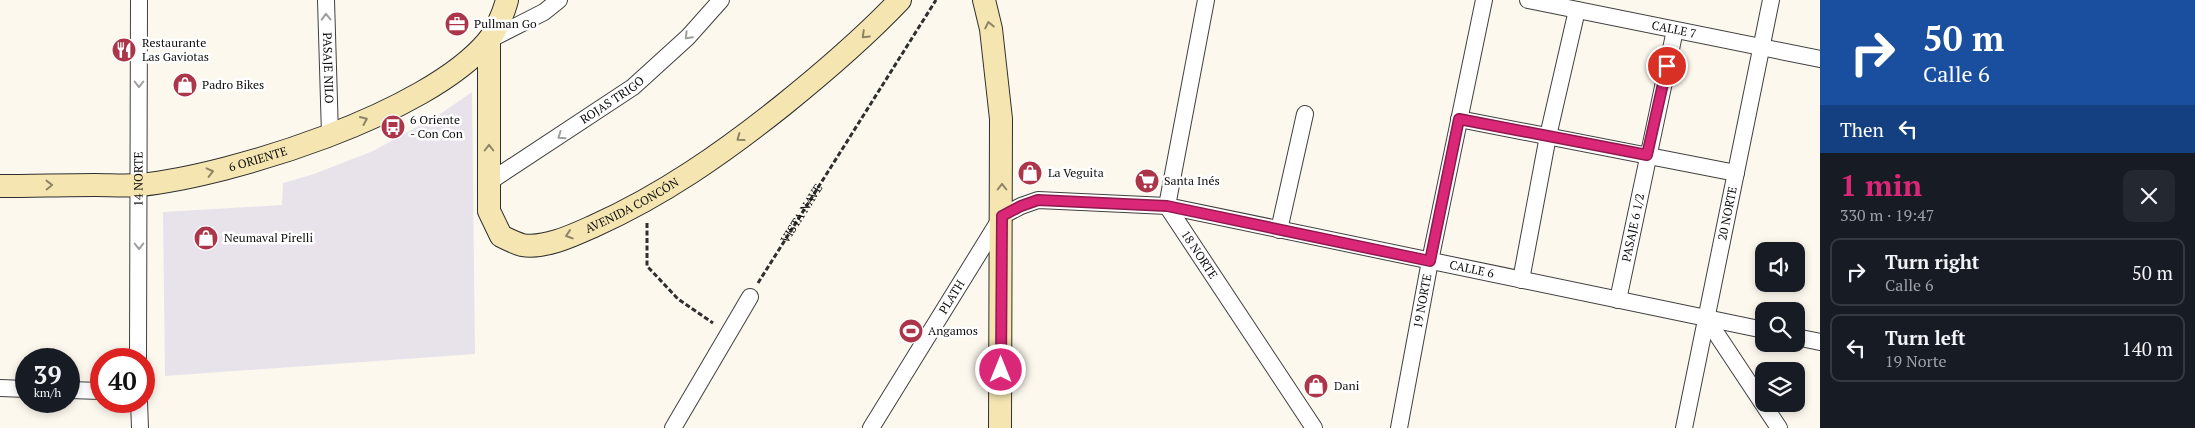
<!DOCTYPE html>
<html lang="en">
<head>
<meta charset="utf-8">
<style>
	:root { --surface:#171b24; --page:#242831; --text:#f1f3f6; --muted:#9ea1a6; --line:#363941; --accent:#db2777 }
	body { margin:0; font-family:"PT Serif",serif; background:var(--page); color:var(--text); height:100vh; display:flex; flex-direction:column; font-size:19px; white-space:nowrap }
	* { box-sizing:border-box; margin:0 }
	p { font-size:16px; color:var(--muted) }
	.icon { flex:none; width:28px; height:28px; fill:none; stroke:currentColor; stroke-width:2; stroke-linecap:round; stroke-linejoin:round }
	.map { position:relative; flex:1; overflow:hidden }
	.details { display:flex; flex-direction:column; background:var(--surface); width:375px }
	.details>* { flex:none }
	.banner { background:#1a4fa0; color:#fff; overflow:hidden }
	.buttons { position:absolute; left:1755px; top:242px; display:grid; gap:10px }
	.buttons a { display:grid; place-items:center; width:50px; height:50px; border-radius:10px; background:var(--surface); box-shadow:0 2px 8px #0003; font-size:25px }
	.speed { position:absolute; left:15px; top:348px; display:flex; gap:10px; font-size:25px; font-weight:700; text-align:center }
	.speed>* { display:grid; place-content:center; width:65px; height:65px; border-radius:50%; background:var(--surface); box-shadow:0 2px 8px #0003; line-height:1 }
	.speed small { font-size:12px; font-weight:400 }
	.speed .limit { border:8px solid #d22; background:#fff; color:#111 }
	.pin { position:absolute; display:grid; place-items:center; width:42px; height:42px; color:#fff; margin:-21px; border:2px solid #fff; border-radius:50%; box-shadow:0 1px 5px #0007 }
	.me { position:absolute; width:55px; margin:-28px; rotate:0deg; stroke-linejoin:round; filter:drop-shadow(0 0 4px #0008) }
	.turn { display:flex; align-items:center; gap:18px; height:105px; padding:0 20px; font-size:22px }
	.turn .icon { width:65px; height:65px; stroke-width:2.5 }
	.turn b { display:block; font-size:35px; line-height:42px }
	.then { display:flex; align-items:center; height:48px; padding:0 20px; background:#0003; gap:10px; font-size:19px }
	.round { display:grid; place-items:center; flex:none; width:52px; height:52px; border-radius:10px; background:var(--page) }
	.head { display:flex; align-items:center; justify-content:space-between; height:85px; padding:0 20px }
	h1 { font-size:30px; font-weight:700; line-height:38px; color:var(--accent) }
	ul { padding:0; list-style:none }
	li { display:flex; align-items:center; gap:15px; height:68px; margin:0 10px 8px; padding:0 10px; border:2px solid var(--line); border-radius:10px }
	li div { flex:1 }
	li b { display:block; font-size:19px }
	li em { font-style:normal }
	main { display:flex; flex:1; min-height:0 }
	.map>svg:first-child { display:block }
	.industrial { fill:#e8e2ea }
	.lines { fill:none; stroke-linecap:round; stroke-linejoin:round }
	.street-casing { stroke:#404040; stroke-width:18 }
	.secondary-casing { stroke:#2f2f2f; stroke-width:24 }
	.path { stroke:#2f2f2f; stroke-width:3; stroke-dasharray:5 2.5; stroke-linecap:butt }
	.street { stroke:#fff; stroke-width:16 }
	.secondary { stroke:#f5e6b1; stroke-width:22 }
	.oneway { stroke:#9e9e9e }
	.oneway2 { stroke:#8d8467 }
	.route-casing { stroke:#8e194d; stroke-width:12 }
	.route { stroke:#db2777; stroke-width:9 }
	.labels { text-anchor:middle; stroke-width:5; stroke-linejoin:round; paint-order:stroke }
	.poi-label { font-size:12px; fill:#0d0d0d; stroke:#fff; text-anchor:start }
	.street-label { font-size:12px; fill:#0d0d0d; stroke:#fff }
</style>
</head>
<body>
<main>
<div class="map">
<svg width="1820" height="428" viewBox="0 0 1820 428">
	<rect width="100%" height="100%" fill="#fdf8ee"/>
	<path class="industrial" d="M472 92 475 354 165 376 163 212 282 205 283 183 314 174 373 151 440 114Z"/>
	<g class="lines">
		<defs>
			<g id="street">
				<path id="s2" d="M326 0 330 135"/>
				<path id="s3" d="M1206 0 1167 206 1314 428"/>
				<path id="s4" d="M1528 0 1820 59"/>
				<path d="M489 40 544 12 559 0"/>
				<path d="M1459 119 1736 173"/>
				<path id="s5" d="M489 182 633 87 688 37 721 0"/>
				<path d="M1279 230 1305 114"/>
				<path d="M1521 280 1548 136 1577 10"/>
				<path id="s6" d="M1618 300 1675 30"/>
				<path d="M1706 318 1779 428"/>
				<path d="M1796 337 1820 342"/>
				<path id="s7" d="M138 359 139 0"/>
				<path d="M0 388 26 389"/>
				<path d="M69 390 101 391"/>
				<path d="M139 401 140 428"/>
				<path d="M673 428 750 297"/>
				<path id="s8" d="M871 428 1002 216 1021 206 1038 200 1167 206 1764 330"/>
				<path id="s9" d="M1399 428 1430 261 1484 0"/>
				<path id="s10" d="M1684 428 1771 0"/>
			</g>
			<g id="secondary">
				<path d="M984 0 991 29 1001 119 1000 428"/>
				<path id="s11" d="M489 40V211L501 236C507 239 515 243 522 245 545 249 574 235 594 226 663 195 723 153 782 106 823 73 863 39 900 0"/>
				<path id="s12" d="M0 186C32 186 63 185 95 185 110 185 125 186 140 185 233 175 427 114 488 41 496 31 504 12 507 0"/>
			</g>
		</defs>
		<use href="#street" class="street-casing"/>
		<use href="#secondary" class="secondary-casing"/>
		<g class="path">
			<path d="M647 223V266L678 299 713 323"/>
			<path id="s1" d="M758 283 936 0"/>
		</g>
		<use href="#street" class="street"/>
		<use href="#secondary" class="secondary"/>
	</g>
	<defs><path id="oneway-chevron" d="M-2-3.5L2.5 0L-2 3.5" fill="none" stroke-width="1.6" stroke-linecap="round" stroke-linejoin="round" transform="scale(1.25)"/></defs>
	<g class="oneway">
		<use href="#oneway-chevron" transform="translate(326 17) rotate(-91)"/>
		<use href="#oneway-chevron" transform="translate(688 36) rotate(134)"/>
		<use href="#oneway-chevron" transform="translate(139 84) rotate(90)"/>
		<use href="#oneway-chevron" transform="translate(561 136) rotate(146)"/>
		<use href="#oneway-chevron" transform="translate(139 246) rotate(90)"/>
	</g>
	<g class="oneway2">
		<use href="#oneway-chevron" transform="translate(989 25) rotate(-102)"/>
		<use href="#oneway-chevron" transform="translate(865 35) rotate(136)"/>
		<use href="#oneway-chevron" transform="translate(364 120) rotate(-24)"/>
		<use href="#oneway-chevron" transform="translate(740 138) rotate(144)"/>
		<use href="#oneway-chevron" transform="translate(489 148) rotate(-90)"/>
		<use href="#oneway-chevron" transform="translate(210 172) rotate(-14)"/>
		<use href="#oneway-chevron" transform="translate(49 185) rotate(-1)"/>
		<use href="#oneway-chevron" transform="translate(1002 187) rotate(-90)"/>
		<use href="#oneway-chevron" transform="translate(569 235) rotate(162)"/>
	</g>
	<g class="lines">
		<defs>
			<path id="route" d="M1001 370 1002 216 1021 206 1038 200 1167 206 1430 261 1459 119 1647 155 1667 66"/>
		</defs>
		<use href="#route" class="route-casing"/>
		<use href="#route" class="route"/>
	</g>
	<defs>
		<symbol id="office-disc" viewBox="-11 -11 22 22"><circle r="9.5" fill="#ac3549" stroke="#fff"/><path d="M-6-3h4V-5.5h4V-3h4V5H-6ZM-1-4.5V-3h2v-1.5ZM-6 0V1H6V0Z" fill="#fff"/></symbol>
		<symbol id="restaurant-disc" viewBox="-11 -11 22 22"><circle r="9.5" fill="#ac3549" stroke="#fff"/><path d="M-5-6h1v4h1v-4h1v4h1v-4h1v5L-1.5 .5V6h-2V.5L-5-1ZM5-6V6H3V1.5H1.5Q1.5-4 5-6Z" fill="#fff"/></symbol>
		<symbol id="shop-disc" viewBox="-11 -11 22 22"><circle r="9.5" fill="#ac3549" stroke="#fff"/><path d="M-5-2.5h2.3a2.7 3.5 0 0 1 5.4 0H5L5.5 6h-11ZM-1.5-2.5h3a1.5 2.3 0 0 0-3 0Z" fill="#fff"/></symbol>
		<symbol id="bus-disc" viewBox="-11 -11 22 22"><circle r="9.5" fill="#ac3549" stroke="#fff"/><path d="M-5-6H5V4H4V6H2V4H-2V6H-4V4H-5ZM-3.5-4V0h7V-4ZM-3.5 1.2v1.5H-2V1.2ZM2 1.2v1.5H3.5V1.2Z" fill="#fff"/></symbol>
		<symbol id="supermarket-disc" viewBox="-11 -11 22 22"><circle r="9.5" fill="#ac3549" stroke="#fff"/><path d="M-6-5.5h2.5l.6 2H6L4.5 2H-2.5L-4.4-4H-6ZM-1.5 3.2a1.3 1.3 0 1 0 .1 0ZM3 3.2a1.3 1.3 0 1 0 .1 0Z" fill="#fff"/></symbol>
		<symbol id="stadium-disc" viewBox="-11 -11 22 22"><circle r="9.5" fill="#ac3549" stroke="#fff"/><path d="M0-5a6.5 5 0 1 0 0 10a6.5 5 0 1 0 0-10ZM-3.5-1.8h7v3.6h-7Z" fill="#fff"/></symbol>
	</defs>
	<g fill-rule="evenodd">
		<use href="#office-disc" x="443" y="10" width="28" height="28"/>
		<use href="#restaurant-disc" x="110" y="36" width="28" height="28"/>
		<use href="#shop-disc" x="171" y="71" width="28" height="28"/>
		<use href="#bus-disc" x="379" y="113" width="28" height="28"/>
		<use href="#shop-disc" x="1016" y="159" width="28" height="28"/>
		<use href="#supermarket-disc" x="1133" y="167" width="28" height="28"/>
		<use href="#shop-disc" x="192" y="224" width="28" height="28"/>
		<use href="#stadium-disc" x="897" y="317" width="28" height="28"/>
		<use href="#shop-disc" x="1302" y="372" width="28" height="28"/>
	</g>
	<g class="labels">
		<g class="poi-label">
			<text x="474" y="28">Pullman Go</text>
			<text x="142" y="47">Restaurante<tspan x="142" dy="14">Las Gaviotas</tspan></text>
			<text x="202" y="89">Padro Bikes</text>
			<text x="410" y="124">6 Oriente<tspan x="410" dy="14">- Con Con</tspan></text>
			<text x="1048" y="177">La Veguita</text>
			<text x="1164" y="185">Santa Inés</text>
			<text x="224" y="242">Neumaval Pirelli</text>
			<text x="928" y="335">Angamos</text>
			<text x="1334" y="390">Dani</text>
		</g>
		<g class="street-label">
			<text dy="4" stroke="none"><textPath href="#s4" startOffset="149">CALLE 7</textPath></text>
			<text dy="4" stroke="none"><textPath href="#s2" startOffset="68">PASAJE NILO</textPath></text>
			<text dy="4" stroke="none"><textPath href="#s5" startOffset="148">ROJAS TRIGO</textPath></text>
			<text dy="4" stroke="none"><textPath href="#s12" startOffset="261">6 ORIENTE</textPath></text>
			<text dy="4" stroke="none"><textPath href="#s7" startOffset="180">14 NORTE</textPath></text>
			<text dy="4" stroke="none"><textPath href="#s11" startOffset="340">AVENIDA CONCÓN</textPath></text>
			<text dy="4" stroke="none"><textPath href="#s1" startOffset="82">VISTA NAVE</textPath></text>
			<text dy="4" stroke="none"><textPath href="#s10" startOffset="219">20 NORTE</textPath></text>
			<text dy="4" stroke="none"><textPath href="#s6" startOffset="74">PASAJE 6 1/2</textPath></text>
			<text dy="4" stroke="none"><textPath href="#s3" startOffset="268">18 NORTE</textPath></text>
			<text dy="4" stroke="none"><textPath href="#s8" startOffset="729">CALLE 6</textPath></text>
			<text dy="4" stroke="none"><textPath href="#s8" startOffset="154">PLATH</textPath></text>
			<text dy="4" stroke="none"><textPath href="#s9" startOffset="129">19 NORTE</textPath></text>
		</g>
	</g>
</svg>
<div class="buttons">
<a><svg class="icon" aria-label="sound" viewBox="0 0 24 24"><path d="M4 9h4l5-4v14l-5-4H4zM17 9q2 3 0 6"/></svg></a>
<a><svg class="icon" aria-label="search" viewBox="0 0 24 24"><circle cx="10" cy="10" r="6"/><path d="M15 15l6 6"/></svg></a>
<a><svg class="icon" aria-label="layers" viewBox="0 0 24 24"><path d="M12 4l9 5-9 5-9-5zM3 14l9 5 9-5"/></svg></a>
</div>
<div class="speed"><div>39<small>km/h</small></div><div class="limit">40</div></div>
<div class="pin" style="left:1667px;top:66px;background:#d93025"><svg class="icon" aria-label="arrive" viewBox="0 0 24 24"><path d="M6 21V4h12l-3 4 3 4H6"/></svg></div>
<svg class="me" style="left:1001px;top:370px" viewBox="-20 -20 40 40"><circle r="17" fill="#db2777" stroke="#fff" stroke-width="3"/><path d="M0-11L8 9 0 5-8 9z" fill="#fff"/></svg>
</div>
<section class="details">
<div class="banner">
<div class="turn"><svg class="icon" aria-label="right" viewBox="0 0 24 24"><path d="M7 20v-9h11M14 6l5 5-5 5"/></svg><div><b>50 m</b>Calle 6</div></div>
<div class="then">Then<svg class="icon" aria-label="left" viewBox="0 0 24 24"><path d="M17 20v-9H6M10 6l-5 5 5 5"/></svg></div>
</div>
<div class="head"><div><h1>1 min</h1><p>330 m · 19:47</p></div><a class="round"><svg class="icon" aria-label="close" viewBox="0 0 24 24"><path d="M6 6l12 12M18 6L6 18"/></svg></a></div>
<ul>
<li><svg class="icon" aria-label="right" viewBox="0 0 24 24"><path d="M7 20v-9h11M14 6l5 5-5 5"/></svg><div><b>Turn right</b><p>Calle 6</p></div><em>50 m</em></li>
<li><svg class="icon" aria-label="left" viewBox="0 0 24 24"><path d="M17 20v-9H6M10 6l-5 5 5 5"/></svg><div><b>Turn left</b><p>19 Norte</p></div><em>140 m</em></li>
</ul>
</section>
</main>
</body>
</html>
